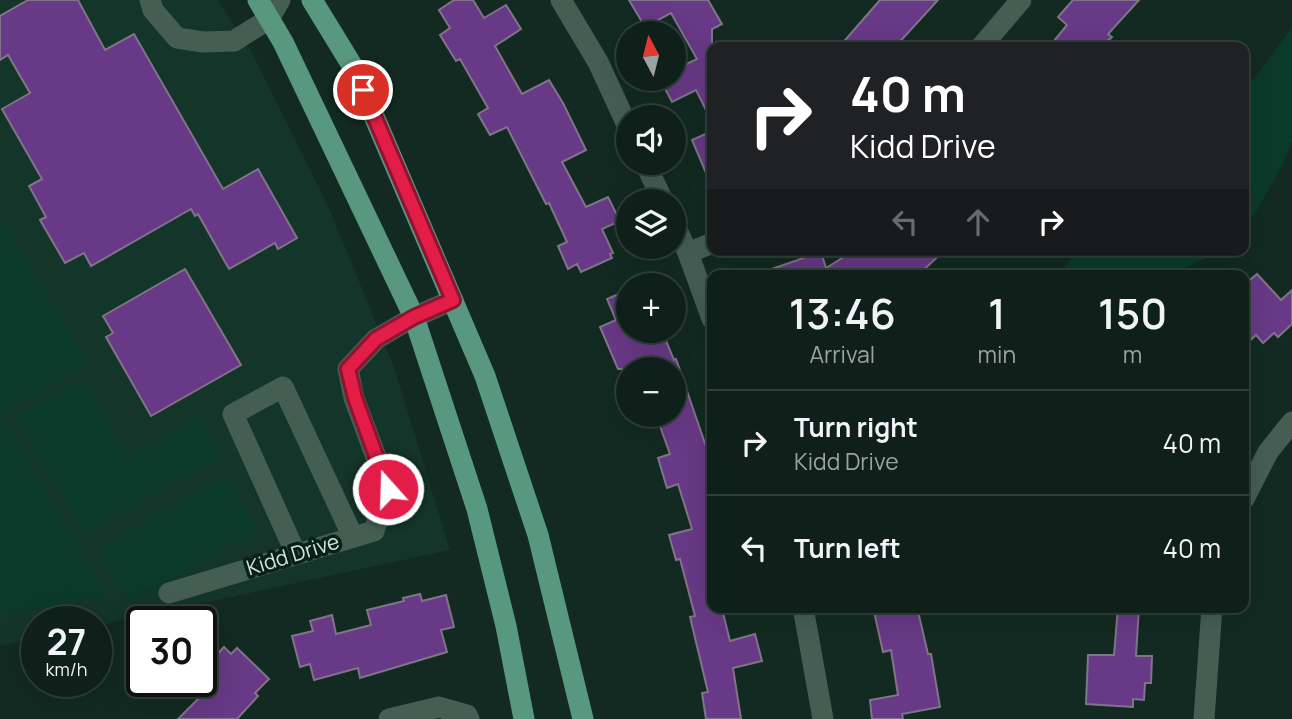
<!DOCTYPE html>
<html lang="en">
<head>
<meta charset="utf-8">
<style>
	:root { --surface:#0e2019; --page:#172822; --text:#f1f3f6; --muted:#9ba3a2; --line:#2e3e38 }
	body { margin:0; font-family:Manrope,sans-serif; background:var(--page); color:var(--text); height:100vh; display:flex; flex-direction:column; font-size:26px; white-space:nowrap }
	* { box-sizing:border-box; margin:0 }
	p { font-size:23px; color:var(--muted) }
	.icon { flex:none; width:38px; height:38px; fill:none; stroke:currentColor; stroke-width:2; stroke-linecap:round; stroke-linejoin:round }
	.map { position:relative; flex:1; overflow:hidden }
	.side { position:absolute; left:707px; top:270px; width:542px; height:343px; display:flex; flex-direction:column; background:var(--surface); border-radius:14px; box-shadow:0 7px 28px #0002,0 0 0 2px var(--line) }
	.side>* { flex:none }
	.top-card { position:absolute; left:707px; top:42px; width:542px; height:214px; border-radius:14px; box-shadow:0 7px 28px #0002,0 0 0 2px var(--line); background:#202124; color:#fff; overflow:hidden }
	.needle { width:46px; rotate:353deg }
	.tools { position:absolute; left:616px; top:21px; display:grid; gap:14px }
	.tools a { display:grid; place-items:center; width:70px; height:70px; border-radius:50%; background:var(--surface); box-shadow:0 7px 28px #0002,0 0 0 2px var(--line); font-size:35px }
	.speed { position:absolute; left:21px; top:606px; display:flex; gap:14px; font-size:35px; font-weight:700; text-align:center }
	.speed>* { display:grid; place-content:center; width:91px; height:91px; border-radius:50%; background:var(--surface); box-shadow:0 7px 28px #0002,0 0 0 2px var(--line); line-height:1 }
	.speed small { font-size:18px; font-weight:400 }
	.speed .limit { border:4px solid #111; border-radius:10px; background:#fff; color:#111 }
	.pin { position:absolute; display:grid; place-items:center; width:60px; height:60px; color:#fff; margin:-30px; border:4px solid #fff; border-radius:50%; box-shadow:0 2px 7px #0007 }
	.me { position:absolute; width:77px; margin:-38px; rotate:340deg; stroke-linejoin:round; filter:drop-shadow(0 0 5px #0008) }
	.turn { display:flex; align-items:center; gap:24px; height:147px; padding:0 28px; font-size:32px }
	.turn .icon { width:91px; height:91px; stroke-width:2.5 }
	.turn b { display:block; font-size:49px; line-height:60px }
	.lanes { display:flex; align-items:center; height:66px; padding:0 28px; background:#0003; justify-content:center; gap:35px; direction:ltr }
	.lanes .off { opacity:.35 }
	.eta { display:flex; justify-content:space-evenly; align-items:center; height:119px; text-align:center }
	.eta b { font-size:42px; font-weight:600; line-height:49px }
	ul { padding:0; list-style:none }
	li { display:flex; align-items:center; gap:21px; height:105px; padding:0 28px; border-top:2px solid var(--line) }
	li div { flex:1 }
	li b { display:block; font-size:26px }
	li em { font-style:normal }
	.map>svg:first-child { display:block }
	.built { fill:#143529 }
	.green { fill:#0b3a2b }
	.building { fill:#683986; stroke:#807489; stroke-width:2 }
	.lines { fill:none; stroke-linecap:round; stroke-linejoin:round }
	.minor { stroke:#455e54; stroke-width:21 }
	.major { stroke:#589880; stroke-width:21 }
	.route-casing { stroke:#92132f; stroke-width:18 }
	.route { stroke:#e11d48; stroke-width:12 }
	.labels { text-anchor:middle; stroke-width:7; stroke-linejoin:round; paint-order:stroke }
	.street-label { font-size:21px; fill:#d5e3dd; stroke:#082017 }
</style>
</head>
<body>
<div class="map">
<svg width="1292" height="719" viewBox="0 0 1292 719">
	<rect width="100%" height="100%" fill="#122a21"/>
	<path class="built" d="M0 0H218L251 51 330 210 394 367 450 550 96 626V621H37V638L0 646Z"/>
	<g class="green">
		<path d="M1292 27V142L1282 166 1256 212 1244 225V84L1254 79Z"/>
		<path d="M0 218 89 364 0 413 107 596 0 615Z"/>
		<path d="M1078 250H1216L1207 257 1173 275H1059Z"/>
		<path d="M82 379 128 459 199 419 221 456 84 534 16 416Z"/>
		<path d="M225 477 258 529 129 602 98 549Z"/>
	</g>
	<g class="building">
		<path d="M28 0H78L105 50 134 34 223 189 258 169 297 238 278 249 275 243 229 269 198 214 195 216 191 209 91 266 84 253 65 263 40 220 46 217 29 186 42 179 2 109 30 93 8 55 0 60V16Z"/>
		<path d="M454 0H473L484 18 506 5 521 29 495 46 522 94 549 80 563 103 586 150 562 162 586 207 608 197 620 221 602 229 613 253 610 254 612 258 581 272 577 264 568 269 558 246 567 242 549 203 546 204 507 127 490 135 478 114 488 108 460 59 456 61 440 35 450 28 439 10Z"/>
		<path d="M629 0H708L722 24 712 29V122L696 90 672 102 660 79H674V70L697 59 671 13 645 27Z"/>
		<path d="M880 0H938L895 47H839Z"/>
		<path d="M1073 0H1139L1108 34 1112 37 1101 47H1049L1067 25 1058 17Z"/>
		<path d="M712 131V187L692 140Z"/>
		<path d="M855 250H945L918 275H763V272L821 252 826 268Z"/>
		<path d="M185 269 241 365 151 416 106 337 113 333 103 316Z"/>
		<path d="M1257 274 1281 300 1292 290V324L1278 337 1274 333 1263 343 1256 335 1244 346V285Z"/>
		<path d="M628 290V331H662L674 360 676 359 712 464V611L722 609 730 641 755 634 762 661 733 668 741 719H706L702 693 708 692 690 617 695 616 680 559 676 560 669 535 692 529 678 484 667 488 658 458 670 454 656 415H674V369H618L600 327 616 320 607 299Z"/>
		<path d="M420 594 422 601 446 595 454 627 441 630 447 652 360 678 358 668 314 680 310 664 300 667 292 636 313 631 310 621 332 615 336 634 371 625 367 610 404 601 403 598Z"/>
		<path d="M873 607H917L928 654H931L940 707 902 714 903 719H872L870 700 898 695 891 650 883 652Z"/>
		<path d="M1118 607H1139L1136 656H1152L1151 683H1145L1144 700 1133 699V707L1086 704 1088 655H1114Z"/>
		<path d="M224 647 231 654 237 648 269 679 255 693 258 696 237 719H178L213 684 207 679 211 675 204 668Z"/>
	</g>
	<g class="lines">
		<g class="minor">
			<path d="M150 0 153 10 177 38 203 42 234 41 269 19 280 0"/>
			<path d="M561 0 598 62 628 127"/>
			<path d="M981 47 1021 0"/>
			<path d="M645 163 663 201"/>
			<path d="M674 224 688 253 712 319"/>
			<path d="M688 253 712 243"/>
			<path d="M1244 499 1268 452 1292 422"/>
			<path d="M296 554 233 414 283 387 353 537"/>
			<path d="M169 593 374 531 388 489 354 398 348 369 376 339 414 317 453 300"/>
			<path d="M803 607 823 719"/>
			<path d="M389 719 439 707 467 715 469 719"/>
			<path d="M1204 719 1212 607"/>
		</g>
		<g class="major">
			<path d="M258 0 283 42 414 317 477 509 506 626 524 719"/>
			<path d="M312 0 353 67 485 376 538 535 583 719"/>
		</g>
	</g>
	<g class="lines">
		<defs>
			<path id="route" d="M363 90 453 300 414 317 376 339 348 369 355 398 388 489"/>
		</defs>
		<use href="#route" class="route-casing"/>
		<use href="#route" class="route"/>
	</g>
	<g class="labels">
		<g class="street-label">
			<text transform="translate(293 555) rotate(-17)" y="7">Kidd Drive</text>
		</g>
	</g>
</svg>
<div class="tools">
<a><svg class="needle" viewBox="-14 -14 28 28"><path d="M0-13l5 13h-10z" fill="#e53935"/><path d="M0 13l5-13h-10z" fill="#9ba3a2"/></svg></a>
<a><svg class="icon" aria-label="sound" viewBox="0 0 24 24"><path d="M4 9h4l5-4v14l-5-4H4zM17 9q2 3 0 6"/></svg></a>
<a><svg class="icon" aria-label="layers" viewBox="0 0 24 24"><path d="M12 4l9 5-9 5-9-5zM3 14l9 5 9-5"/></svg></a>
<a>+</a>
<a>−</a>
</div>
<div class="speed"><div>27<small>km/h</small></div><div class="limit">30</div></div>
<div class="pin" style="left:363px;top:90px;background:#d93025"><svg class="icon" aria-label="arrive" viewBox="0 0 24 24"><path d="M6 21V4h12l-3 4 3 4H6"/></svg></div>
<svg class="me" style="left:388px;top:489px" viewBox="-20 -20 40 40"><circle r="17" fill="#e11d48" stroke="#fff" stroke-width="3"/><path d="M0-11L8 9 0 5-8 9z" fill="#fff"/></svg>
<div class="top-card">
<div class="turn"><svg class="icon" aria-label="right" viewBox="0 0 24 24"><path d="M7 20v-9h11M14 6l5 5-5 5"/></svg><div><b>40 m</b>Kidd Drive</div></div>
<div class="lanes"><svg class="icon off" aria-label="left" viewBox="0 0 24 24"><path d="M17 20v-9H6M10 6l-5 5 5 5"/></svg><svg class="icon off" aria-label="ahead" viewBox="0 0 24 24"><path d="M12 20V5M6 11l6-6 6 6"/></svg><svg class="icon" aria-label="right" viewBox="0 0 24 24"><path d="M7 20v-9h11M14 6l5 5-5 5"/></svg></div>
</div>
<section class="side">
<div class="eta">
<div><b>13:46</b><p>Arrival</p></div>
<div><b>1</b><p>min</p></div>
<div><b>150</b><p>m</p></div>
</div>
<ul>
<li><svg class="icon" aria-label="right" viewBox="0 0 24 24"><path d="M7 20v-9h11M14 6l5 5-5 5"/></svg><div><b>Turn right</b><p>Kidd Drive</p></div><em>40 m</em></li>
<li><svg class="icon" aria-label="left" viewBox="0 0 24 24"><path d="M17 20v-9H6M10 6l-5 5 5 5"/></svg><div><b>Turn left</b></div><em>40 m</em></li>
</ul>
</section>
</div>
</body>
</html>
